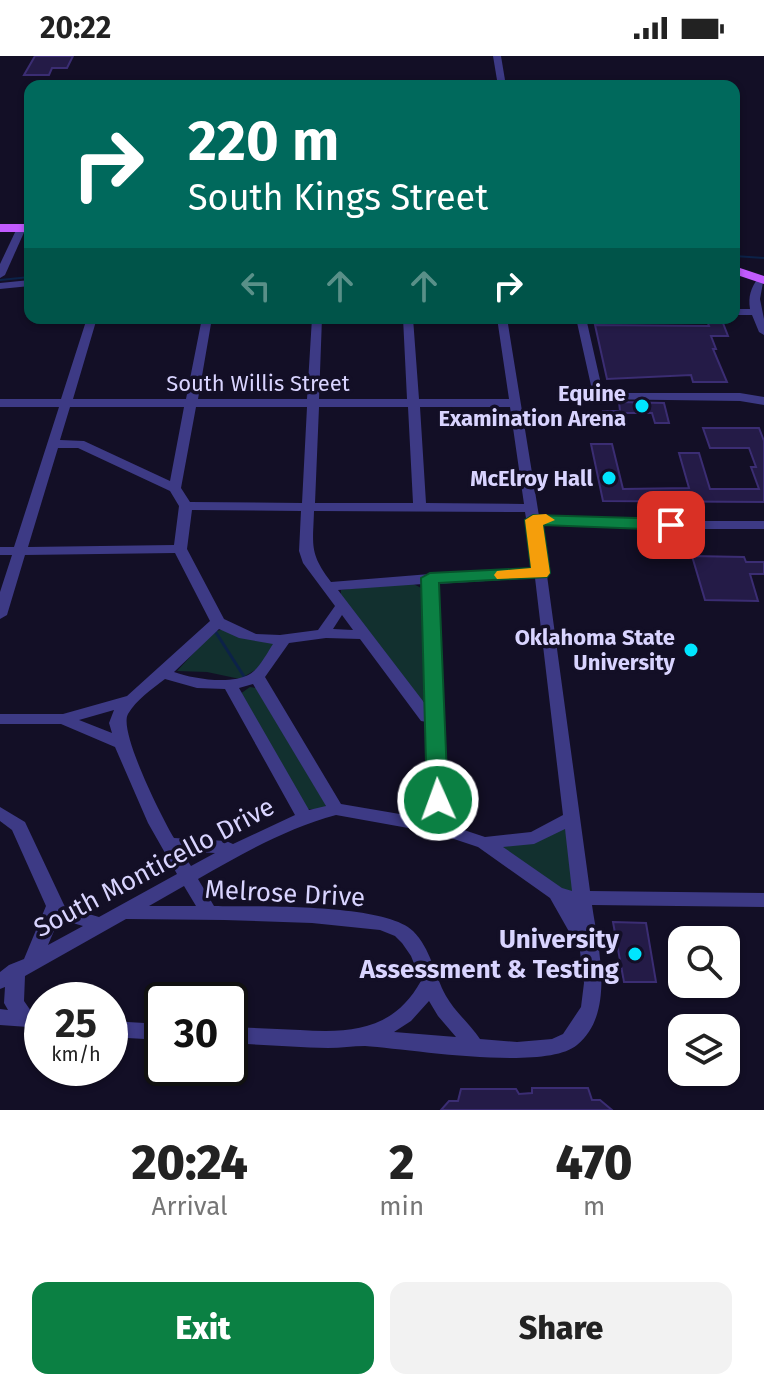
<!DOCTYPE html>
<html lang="en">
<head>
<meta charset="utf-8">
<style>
	:root { --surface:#fff; --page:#f2f2f2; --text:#222; --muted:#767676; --accent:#0b8043 }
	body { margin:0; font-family:"Fira Sans",sans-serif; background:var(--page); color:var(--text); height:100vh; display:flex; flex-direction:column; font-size:30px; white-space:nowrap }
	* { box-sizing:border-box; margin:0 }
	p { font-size:26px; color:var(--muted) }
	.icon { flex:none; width:44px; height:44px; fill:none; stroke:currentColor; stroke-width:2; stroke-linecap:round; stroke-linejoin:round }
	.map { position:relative; height:1054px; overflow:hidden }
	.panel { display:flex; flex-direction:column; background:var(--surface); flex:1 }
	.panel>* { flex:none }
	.top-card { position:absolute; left:24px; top:24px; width:716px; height:244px; border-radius:16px; box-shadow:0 2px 6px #0004; background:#00695c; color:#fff; overflow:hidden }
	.fabs { position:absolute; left:668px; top:870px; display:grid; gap:16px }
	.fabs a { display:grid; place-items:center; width:72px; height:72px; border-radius:16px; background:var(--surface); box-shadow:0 2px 6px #0004; font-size:40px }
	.speed { position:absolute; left:24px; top:926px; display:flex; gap:16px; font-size:40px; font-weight:700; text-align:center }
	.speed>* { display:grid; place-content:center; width:104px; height:104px; border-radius:50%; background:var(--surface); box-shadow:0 2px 6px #0004; line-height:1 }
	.speed small { font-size:20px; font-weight:400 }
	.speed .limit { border:4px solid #111; border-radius:12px; background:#fff; color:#111 }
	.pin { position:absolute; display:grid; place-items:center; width:68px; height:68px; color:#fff; margin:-34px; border-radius:16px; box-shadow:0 4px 12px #0006 }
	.me { position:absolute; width:88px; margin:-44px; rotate:358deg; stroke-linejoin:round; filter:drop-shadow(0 0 6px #0008) }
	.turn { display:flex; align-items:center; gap:28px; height:168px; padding:0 32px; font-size:36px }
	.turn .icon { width:104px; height:104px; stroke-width:2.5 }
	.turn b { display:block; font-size:56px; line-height:68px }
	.lanes { display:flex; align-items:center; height:76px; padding:0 32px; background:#0003; justify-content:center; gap:40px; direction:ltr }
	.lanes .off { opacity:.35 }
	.eta { display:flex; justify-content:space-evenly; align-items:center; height:136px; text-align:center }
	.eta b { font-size:48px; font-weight:800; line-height:56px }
	.cta { display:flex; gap:16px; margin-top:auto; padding:16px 32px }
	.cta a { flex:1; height:92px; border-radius:16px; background:var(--accent); color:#fff; font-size:32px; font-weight:800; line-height:92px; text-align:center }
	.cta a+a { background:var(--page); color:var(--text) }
	.status { display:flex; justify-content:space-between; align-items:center; height:56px; padding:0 40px; background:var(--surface); direction:ltr }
	.status svg { height:22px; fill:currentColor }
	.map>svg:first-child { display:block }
	.green { fill:#12302f }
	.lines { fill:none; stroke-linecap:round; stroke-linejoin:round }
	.stream-far1 { stroke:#0c2248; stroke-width:2 }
	.stream { stroke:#0c2248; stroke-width:3 }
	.building { fill:#241b47; stroke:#3b2d73; stroke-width:2 }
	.minor { fill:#3d3a85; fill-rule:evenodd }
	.major { fill:#c25bff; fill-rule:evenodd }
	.route { fill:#0b8043; stroke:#07532c; stroke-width:2 }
	.slow { fill:#f59e0b }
	.poi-dot { fill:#00e5ff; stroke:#130f26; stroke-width:3 }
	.labels { text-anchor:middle; stroke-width:7; stroke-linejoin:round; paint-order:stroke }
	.street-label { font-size:22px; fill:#d9d4ff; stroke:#130f26 }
	.poi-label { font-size:22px; font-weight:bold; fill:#d9d4ff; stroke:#130f26; text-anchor:end }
	.near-street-label { font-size:26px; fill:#d9d4ff; stroke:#130f26 }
	.near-poi-label { font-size:26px; font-weight:bold; fill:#d9d4ff; stroke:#130f26; text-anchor:end }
</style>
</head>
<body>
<div class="status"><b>20:22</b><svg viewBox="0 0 49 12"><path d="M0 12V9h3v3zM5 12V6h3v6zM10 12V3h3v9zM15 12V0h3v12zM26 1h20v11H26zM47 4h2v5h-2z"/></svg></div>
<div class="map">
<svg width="764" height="1054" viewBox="0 0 764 1054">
	<rect width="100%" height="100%" fill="#130f26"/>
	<g class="green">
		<path d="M410 526 423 533 425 643 422 647 341 539V534Z"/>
		<path d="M224 573 276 587 257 613 240 623 207 616 177 615 213 576Z"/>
		<path d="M250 631 256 632 326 749 324 753H307L240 638Z"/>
		<path d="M563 764 582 842H568L484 787 513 786Z"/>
	</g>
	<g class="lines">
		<g class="stream-far1">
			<path d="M734 200 764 202"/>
			<path d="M0 224 30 221"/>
		</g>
		<path class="stream" d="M215 575 245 622"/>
	</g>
	<g class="building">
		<path d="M35 0H73L67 12H52L49 19H24Z"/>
		<path d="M706 262H721L728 280H711L716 293H713L727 326H693L691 319 607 323 595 269 709 270Z"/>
		<path d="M619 346 664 347 669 367H655L652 357H623L626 371H606L603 355H620Z"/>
		<path d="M703 372H759L764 385V446L603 445 591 388H612L623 433 689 432 679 397H699L710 433H759L751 411H756L749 392H710Z"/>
		<path d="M692 500 744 501 746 506H764V518H750L758 545 705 544Z"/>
		<path d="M613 866 646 867 656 926H624Z"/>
		<path d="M532 1032H588L592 1044H600L612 1054H441L449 1045H458L461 1033H516L519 1038 532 1037Z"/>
	</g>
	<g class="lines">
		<g class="minor">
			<path d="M493 0H501L506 30H498Z"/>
			<path d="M18 170 26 172 5 219 0 222V208Z"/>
			<path d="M764 221 760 243 764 263V279L759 276 752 259H734V253H750C748 240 751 232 758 222Z"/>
			<path d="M30 224V230L0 233V227Z"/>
			<path d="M87 262H97L73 343H186L202 262H212L198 343H307L312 262H322L319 343H407L403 262H413L419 343H509L497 262H507L539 460 649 465H764V473H649L540 468 590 835 764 837V851L592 849C598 891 616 957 577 989 545 1016 410 993 365 990 353 990 341 992 328 992 296 991 263 989 230 987V971C253 972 277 973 300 974 351 977 393 975 421 925L411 900 402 887 395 880 380 874 312 867 224 864 126 863 25 920 24 945 31 955 42 956V972L0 969V953L8 954 4 947 5 931 0 933V916L9 909 24 903 46 850 12 774 0 765V751L25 766 65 851 99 861 177 818 148 767 115 691 61 668H0V658H63L127 640 210 565 175 497 25 499 7 559 0 563V536L12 499H0V491H14L59 351H0V343H61ZM70 351H184L170 425 84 385 60 384ZM196 351H307L302 447 190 446 181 432ZM319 351H408L413 447H315ZM420 351H510L524 448 426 447ZM58 392H78L170 435 179 450 174 489 28 491ZM192 454 301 455 299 495 303 507 335 550 318 574 280 579 256 578 224 563 187 493ZM314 455 525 456 534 513 430 518 331 526C309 497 313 490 314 455ZM535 522 563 759 531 776 485 781 446 768 437 528ZM423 528 426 649 338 534ZM342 559 353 574 333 573ZM219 573 239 582 273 588C267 597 259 613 250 618 232 629 193 623 174 616ZM326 582 360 583 421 665 427 666 429 763 341 748 265 621 289 587ZM165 623 197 632 225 633 295 759 233 788 226 785 174 782C163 764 118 675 128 658 136 644 152 633 165 623ZM253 628 326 750 309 754 239 632ZM114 654 109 667 112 677 79 664ZM336 759 436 777 478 791 550 842 580 895 584 927 581 951 563 978 552 983 517 986 480 983C470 968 455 956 446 940 434 918 431 893 413 875 384 847 256 851 214 850L198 823C242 798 287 772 336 759ZM565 773 572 835 562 832 503 791 534 788ZM181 795 215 797 191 810ZM184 830 196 850H149ZM59 863 83 870 48 889ZM429 945 438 960 456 981 394 976 411 965Z"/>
			<path d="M576 262H586L603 337H740L764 341V349L740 345 594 343Z"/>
			<path d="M110 965 162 968V984L110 981Z"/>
		</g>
		<g class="major">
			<rect x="0" y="168" width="30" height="8"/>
			<path d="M734 210 764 220V228L734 218Z"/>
		</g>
	</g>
	<path class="route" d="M533 459 671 463 679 469 671 474 543 469 550 517 547 521 439 527 448 744 445 749H430L427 744 421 522 430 517 531 512 525 464Z"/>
	<path class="slow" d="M546 458 555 464 543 469 550 517 547 521 497 523 494 519 497 515 531 512 525 464 533 459Z"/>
	<g class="poi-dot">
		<circle cx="642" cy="350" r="8"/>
		<circle cx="609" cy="422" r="8"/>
		<circle cx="691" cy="594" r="8"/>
		<circle cx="635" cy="898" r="8"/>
	</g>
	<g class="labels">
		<g class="street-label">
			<text x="258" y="335">South Willis Street</text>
		</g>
		<g class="poi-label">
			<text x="626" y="345">Equine<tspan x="626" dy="25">Examination Arena</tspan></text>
			<text x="593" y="430">McElroy Hall</text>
			<text x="675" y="589">Oklahoma State<tspan x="675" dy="25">University</tspan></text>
		</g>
		<g class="near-street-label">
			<text transform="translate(154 811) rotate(-28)" y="9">South Monticello Drive</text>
			<text transform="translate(285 837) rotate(3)" y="9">Melrose Drive</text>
		</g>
		<g class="near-poi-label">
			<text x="619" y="892">University<tspan x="619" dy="30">Assessment &amp; Testing</tspan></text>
		</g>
	</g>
</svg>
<div class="fabs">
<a><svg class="icon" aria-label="search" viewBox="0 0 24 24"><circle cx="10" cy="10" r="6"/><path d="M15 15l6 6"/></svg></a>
<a><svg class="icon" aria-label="layers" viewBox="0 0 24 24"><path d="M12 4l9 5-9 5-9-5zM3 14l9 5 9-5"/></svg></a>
</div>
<div class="speed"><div>25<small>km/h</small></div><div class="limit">30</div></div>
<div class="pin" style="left:671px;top:469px;background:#d93025"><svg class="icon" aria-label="arrive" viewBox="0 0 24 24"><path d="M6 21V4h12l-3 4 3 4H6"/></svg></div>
<svg class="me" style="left:438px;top:744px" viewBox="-20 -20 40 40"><circle r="17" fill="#0b8043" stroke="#fff" stroke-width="3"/><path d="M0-11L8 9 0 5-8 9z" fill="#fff"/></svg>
<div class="top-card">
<div class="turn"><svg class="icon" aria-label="right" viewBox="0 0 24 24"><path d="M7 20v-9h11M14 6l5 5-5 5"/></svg><div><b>220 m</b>South Kings Street</div></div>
<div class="lanes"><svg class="icon off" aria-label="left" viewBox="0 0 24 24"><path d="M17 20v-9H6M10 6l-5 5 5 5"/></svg><svg class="icon off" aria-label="ahead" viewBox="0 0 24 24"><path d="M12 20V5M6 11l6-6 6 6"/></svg><svg class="icon off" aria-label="ahead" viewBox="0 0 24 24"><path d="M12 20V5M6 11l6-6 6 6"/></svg><svg class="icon" aria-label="right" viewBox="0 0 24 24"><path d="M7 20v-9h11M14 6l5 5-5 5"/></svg></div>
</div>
</div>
<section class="panel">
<div class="eta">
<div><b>20:24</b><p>Arrival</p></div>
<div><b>2</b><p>min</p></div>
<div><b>470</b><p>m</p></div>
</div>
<div class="cta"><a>Exit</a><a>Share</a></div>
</section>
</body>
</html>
